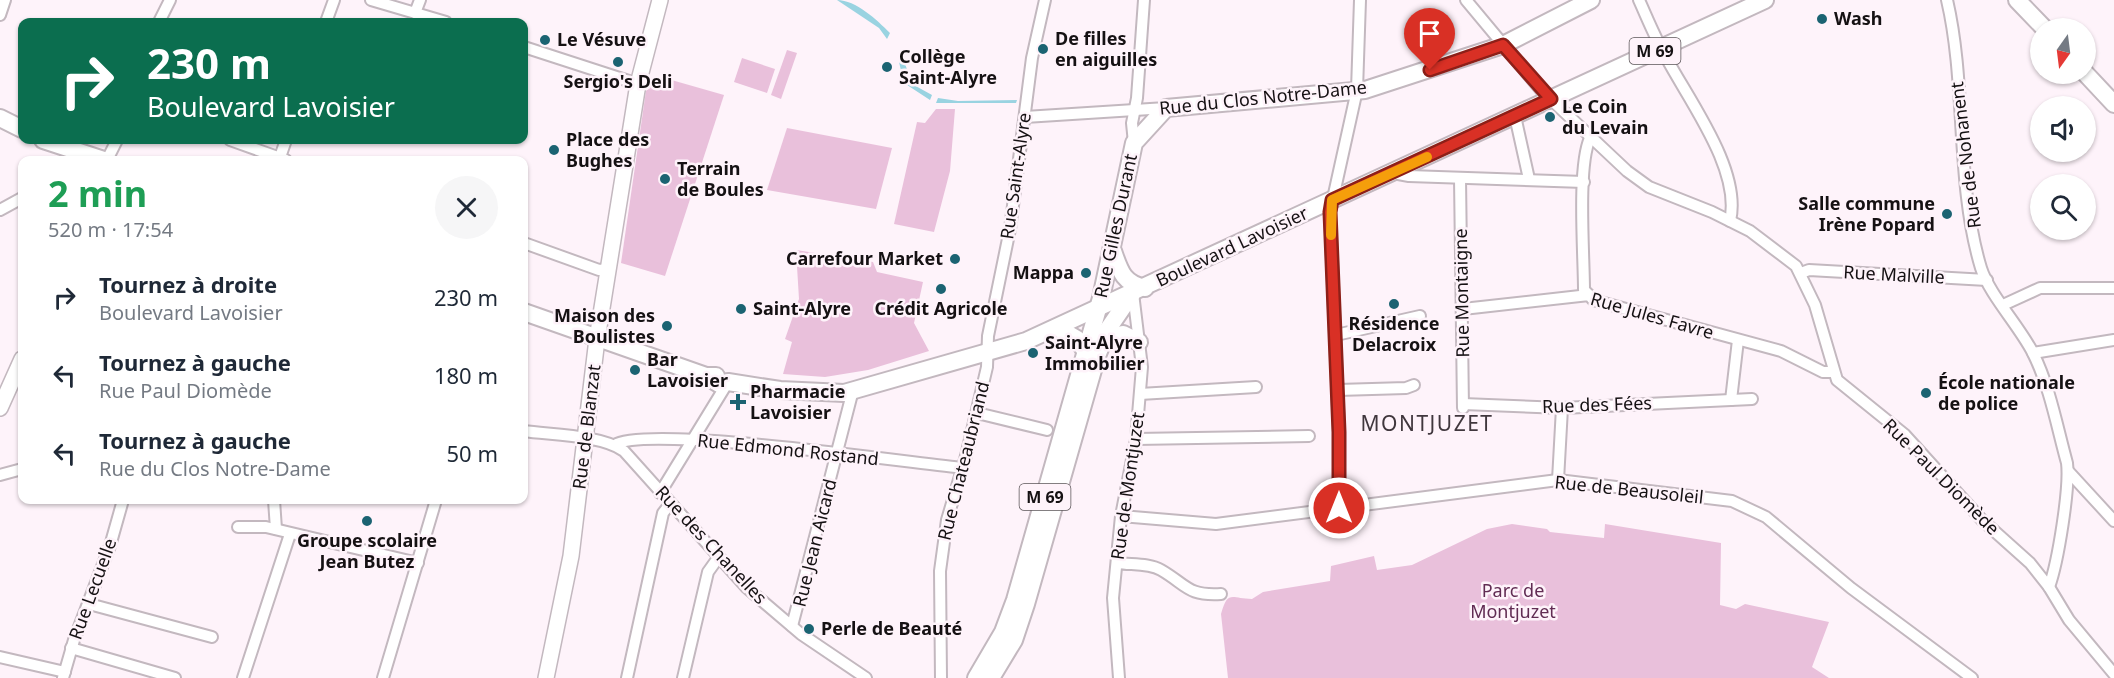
<!DOCTYPE html>
<html lang="fr">
<head>
<meta charset="utf-8">
<style>
	:root { --surface:#fff; --page:#f6f6f7; --text:#1f2937; --muted:#747a83 }
	body { margin:0; font-family:"Noto Sans",sans-serif; background:var(--page); color:var(--text); height:100vh; display:flex; flex-direction:column; font-size:22px; white-space:nowrap }
	* { box-sizing:border-box; margin:0 }
	p { font-size:20px; color:var(--muted) }
	.icon { flex:none; width:33px; height:33px; fill:none; stroke:currentColor; stroke-width:2; stroke-linecap:round; stroke-linejoin:round }
	.map { position:relative; flex:1; overflow:hidden }
	.panel { position:absolute; left:18px; top:156px; width:510px; height:348px; display:flex; flex-direction:column; background:var(--surface); border-radius:12px; box-shadow:0 2px 4px #0004 }
	.panel>* { flex:none }
	.hud { position:absolute; left:18px; top:18px; width:510px; height:126px; border-radius:12px; box-shadow:0 2px 4px #0004; background:#0b6e4f; color:#fff; overflow:hidden }
	.needle { width:39px; rotate:194deg }
	.tools { position:absolute; left:2030px; top:18px; display:grid; gap:12px }
	.tools a { display:grid; place-items:center; width:66px; height:66px; border-radius:50%; background:var(--surface); box-shadow:0 2px 4px #0004; font-size:30px }
	.pin { position:absolute; display:grid; place-items:center; width:51px; height:51px; color:#fff; margin:-62px -26px; border-radius:50% 50% 50% 0; rotate:-45deg; box-shadow:0 0 6px #0007 }
	.pin .icon { rotate:45deg }
	.me { position:absolute; width:66px; margin:-33px; rotate:0deg; stroke-linejoin:round; filter:drop-shadow(0 0 4px #0008) }
	.turn { display:flex; align-items:center; gap:21px; height:126px; padding:0 30px; font-size:27px }
	.turn .icon { width:78px; height:78px; stroke-width:2.5 }
	.turn b { display:block; font-size:42px; line-height:51px }
	.round { display:grid; place-items:center; flex:none; width:63px; height:63px; border-radius:32px; background:var(--page) }
	.overview { display:flex; align-items:center; justify-content:space-between; height:102px; padding:0 30px }
	h1 { font-size:36px; font-weight:700; line-height:45px; color:#1e9e55 }
	ul { padding:0; list-style:none }
	li { display:flex; align-items:center; gap:18px; height:78px; padding:0 30px }
	li div { flex:1 }
	li b { display:block; font-size:22px }
	li em { font-style:normal }
	.map>svg:first-child { display:block }
	.green { fill:#e9c0db }
	.water { fill:#99d3e1 }
	.lines { fill:none; stroke-linecap:round; stroke-linejoin:round }
	.street-casing { stroke:#c3b8bf; stroke-width:14 }
	.secondary-casing { stroke:#c3b8bf; stroke-width:18 }
	.primary-casing { stroke:#c3b8bf; stroke-width:20 }
	.street { stroke:#fff; stroke-width:10 }
	.secondary { stroke:#fff; stroke-width:15 }
	.primary { stroke:#fff; stroke-width:16 }
	.route-casing { stroke:#8d1f18; stroke-width:15 }
	.route { stroke:#d93025; stroke-width:10 }
	.slow { stroke:#f59e0b; stroke-width:10 }
	.poi-dot { fill:#1b6372; stroke:#fef3fa; stroke-width:2 }
	.labels { text-anchor:middle; stroke-width:5; stroke-linejoin:round; paint-order:stroke }
	.shield { fill:#fef3fa; stroke:#5b5558; stroke-width:1.5 }
	.shield-label { font-size:16px; font-weight:bold; fill:#151113 }
	.poi-label { font-size:18px; font-weight:bold; fill:#151113; stroke:#fef3fa; text-anchor:start }
	.street-label { font-size:18px; fill:#151113; stroke:#fef3fa }
	.park-label { font-size:18px; fill:#612c53; stroke:#fef3fa }
	.quarter-label { font-size:21px; letter-spacing:1.5px; fill:#40373d; stroke:#fef3fa }
</style>
</head>
<body>
<div class="map">
<svg width="2114" height="678" viewBox="0 0 2114 678">
	<rect width="100%" height="100%" fill="#fef3fa"/>
	<g class="green">
		<path d="M787 50 797 53 781 99 771 95Z"/>
		<path d="M742 58 775 69 767 93 734 82Z"/>
		<path d="M661 77 724 95 665 276 621 263 646 91Z"/>
		<path d="M936 109H955L950 171 934 232 894 224 917 122 925 123Z"/>
		<path d="M787 128 892 148 876 209 767 190Z"/>
		<path d="M796 250 873 262 877 272 923 282 914 323 929 351 868 370 825 377 783 374 792 342 785 339 799 299Z"/>
		<path d="M1512 524 1547 529 1550 532 1604 538 1605 524 1721 543 1720 605 1736 609 1745 604 1829 622 1812 667 1829 678H1228L1221 614C1228 590 1230 598 1252 599L1263 592 1330 581 1331 566 1374 556 1377 570 1412 565 1487 529Z"/>
	</g>
	<g class="water">
		<path d="M837 0C856 0 877 20 890 33L887 39 879 28Z"/>
		<path d="M902 55 912 84 932 95 930 100 904 83 899 62Z"/>
		<path d="M938 98 958 101 1017 100 1016 103H936Z"/>
	</g>
	<g class="lines">
		<defs>
			<g id="street">
				<path d="M371 0 446 22"/>
				<path d="M1466 0 1541 90 1627 171 1649 187 1712 212 1750 231 1796 266 1815 305 1837 380 1905 435 1982 520 2030 563 2049 587 2069 620 2114 674"/>
				<path d="M1639 0C1648 20 1656 40 1667 59 1690 102 1742 171 1730 221"/>
				<path d="M1947 0C1967 85 1955 182 1981 268 1989 294 2020 327 2033 353 2050 387 2057 427 2067 463 2070 488 2058 562 2049 587"/>
				<path d="M415 13 420 0"/>
				<path d="M0 15 5 0"/>
				<path d="M159 22 170 0"/>
				<path d="M326 22 334 0"/>
				<path d="M524 47 638 84"/>
				<path d="M1515 116 1529 179"/>
				<path d="M1025 117 1166 108"/>
				<path d="M230 140 286 160"/>
				<path d="M1134 143 1132 123 1137 98 1144 0"/>
				<path d="M107 160 117 140"/>
				<path d="M279 160 286 140"/>
				<path d="M1393 173 1409 176 1584 182"/>
				<path d="M1460 178 1463 408"/>
				<path d="M0 210 22 198"/>
				<path d="M524 243 599 270 608 269"/>
				<path d="M1801 273 1809 270 1987 280"/>
				<path d="M1589 295 1584 290C1584 254 1577 167 1590 138"/>
				<path d="M2003 305 2040 288H2114"/>
				<path d="M1463 309 1589 295 1593 300 1781 351 1823 372H1833"/>
				<path d="M1336 335 1420 316"/>
				<path d="M2033 353 2114 340"/>
				<path d="M1338 390 1406 388 1414 385"/>
				<path d="M1140 394 1256 387"/>
				<path d="M1731 400 1738 340"/>
				<path d="M1463 404 1562 408 1752 399"/>
				<path d="M977 413 1047 430"/>
				<path d="M524 431C551 435 602 435 624 451L747 588 801 634 866 678"/>
				<path d="M1136 439 1309 436"/>
				<path d="M615 445C644 424 911 463 963 468"/>
				<path d="M2068 471 2114 521"/>
				<path d="M0 475 22 469"/>
				<path d="M1558 480 1562 408"/>
				<path d="M660 493 728 382"/>
				<path d="M274 500 276 529"/>
				<path d="M1339 509V432L1330 212 1357 90 1360 0"/>
				<path d="M1121 516 1216 524 1558 480 1732 501 1766 517 1851 588 1972 678"/>
				<path d="M238 527H266L418 563"/>
				<path d="M1118 563C1131 565 1149 563 1161 570 1187 585 1187 596 1221 594"/>
				<path d="M89 604 212 637"/>
				<path d="M792 626 853 390"/>
				<path d="M71 648 175 678"/>
				<path d="M0 657 65 672"/>
				<path d="M63 678 74 640 110 546 123 500"/>
				<path d="M243 678 290 534"/>
				<path d="M383 678 436 500"/>
				<path d="M627 678 663 513 670 504"/>
				<path d="M683 678 708 572 718 558"/>
				<path d="M941 678 940 571 947 520 966 456 987 367 988 336 1010 229 1032 58 1045 0"/>
				<path d="M1119 678 1113 598 1121 516 1136 439 1142 367 1133 293"/>
			</g>
			<g id="secondary">
				<path d="M0 408 22 359"/>
				<path d="M546 678 571 556 597 339 638 84 660 0"/>
			</g>
			<g id="primary">
				<path d="M2017 0 2044 28"/>
				<path d="M2085 73 2114 104"/>
				<path d="M0 118 22 129"/>
				<path d="M43 140 104 160"/>
				<path d="M1113 251C1120 271 1123 283 1145 288"/>
				<path d="M524 312 706 376H716"/>
				<path d="M1058 328 1077 339 1086 352"/>
				<path d="M1103 339 1123 334 1139 342"/>
				<path d="M706 376 719 384 728 382 780 390 844 393 1026 341 1765 0"/>
				<path d="M976 678 1003 632 1015 600 1101 298 1134 143 1166 108 1365 90 1503 45 1591 0"/>
				<path d="M991 678 1014 640 1026 604 1097 356 1108 329 1132 294"/>
			</g>
		</defs>
		<use href="#street" class="street-casing"/>
		<use href="#secondary" class="secondary-casing"/>
		<use href="#primary" class="primary-casing"/>
		<use href="#street" class="street"/>
		<use href="#secondary" class="secondary"/>
		<use href="#primary" class="primary"/>
	</g>
	<g class="lines">
		<defs>
			<path id="route" d="M1339 508V432L1330 212 1332 200 1551 99 1503 45 1430 70"/>
		</defs>
		<use href="#route" class="route-casing"/>
		<use href="#route" class="route"/>
		<path class="slow" d="M1331 235 1332 200 1427 157"/>
	</g>
	<g class="poi-dot">
		<circle cx="1822" cy="19" r="6"/>
		<circle cx="545" cy="40" r="6"/>
		<circle cx="1043" cy="49" r="6"/>
		<circle cx="618" cy="62" r="6"/>
		<circle cx="887" cy="67" r="6"/>
		<circle cx="1550" cy="117" r="6"/>
		<circle cx="554" cy="150" r="6"/>
		<circle cx="665" cy="179" r="6"/>
		<circle cx="1947" cy="214" r="6"/>
		<circle cx="955" cy="259" r="6"/>
		<circle cx="1086" cy="273" r="6"/>
		<circle cx="941" cy="289" r="6"/>
		<circle cx="1394" cy="304" r="6"/>
		<circle cx="741" cy="309" r="6"/>
		<circle cx="667" cy="326" r="6"/>
		<circle cx="1033" cy="353" r="6"/>
		<circle cx="635" cy="370" r="6"/>
		<circle cx="1926" cy="393" r="6"/>
		<path d="M735 393h6v6h6v6h-6v6h-6v-6h-6v-6h6z"/>
		<circle cx="367" cy="521" r="6"/>
		<circle cx="809" cy="629" r="6"/>
	</g>
	<g class="labels">
		<g class="shield">
			<rect x="1629.5" y="38" width="51" height="26" rx="4.5"/>
			<rect x="1019.5" y="484" width="51" height="26" rx="4.5"/>
		</g>
		<g class="shield-label">
			<text x="1655" y="57">M 69</text>
			<text x="1045" y="503">M 69</text>
		</g>
		<g class="poi-label">
			<text x="1834" y="25">Wash</text>
			<text x="1055" y="45">De filles<tspan x="1055" dy="21">en aiguilles</tspan></text>
			<text x="557" y="46">Le Vésuve</text>
			<text x="899" y="63">Collège<tspan x="899" dy="21">Saint-Alyre</tspan></text>
			<text x="618" y="88" text-anchor="middle">Sergio's Deli</text>
			<text x="1562" y="113">Le Coin<tspan x="1562" dy="21">du Levain</tspan></text>
			<text x="566" y="146">Place des<tspan x="566" dy="21">Bughes</tspan></text>
			<text x="677" y="175">Terrain<tspan x="677" dy="21">de Boules</tspan></text>
			<text x="1935" y="210" text-anchor="end">Salle commune<tspan x="1935" dy="21">Irène Popard</tspan></text>
			<text x="943" y="265" text-anchor="end">Carrefour Market</text>
			<text x="1074" y="279" text-anchor="end">Mappa</text>
			<text x="753" y="315">Saint-Alyre</text>
			<text x="941" y="315" text-anchor="middle">Crédit Agricole</text>
			<text x="655" y="322" text-anchor="end">Maison des<tspan x="655" dy="21">Boulistes</tspan></text>
			<text x="1394" y="330" text-anchor="middle">Résidence<tspan x="1394" dy="21">Delacroix</tspan></text>
			<text x="1045" y="349">Saint-Alyre<tspan x="1045" dy="21">Immobilier</tspan></text>
			<text x="647" y="366">Bar<tspan x="647" dy="21">Lavoisier</tspan></text>
			<text x="1938" y="389">École nationale<tspan x="1938" dy="21">de police</tspan></text>
			<text x="750" y="398">Pharmacie<tspan x="750" dy="21">Lavoisier</tspan></text>
			<text x="367" y="547" text-anchor="middle">Groupe scolaire<tspan x="367" dy="21">Jean Butez</tspan></text>
			<text x="821" y="635">Perle de Beauté</text>
		</g>
		<g class="street-label">
			<text transform="translate(1263 98) rotate(-6)" y="6">Rue du Clos Notre-Dame</text>
			<text transform="translate(1966 155) rotate(-97)" y="6">Rue de Nohanent</text>
			<text transform="translate(1016 176) rotate(-82)" y="6">Rue Saint-Alyre</text>
			<text transform="translate(1116 226) rotate(-78)" y="6">Rue Gilles Durant</text>
			<text transform="translate(1232 247) rotate(-25)" y="6">Boulevard Lavoisier</text>
			<text transform="translate(1894 275) rotate(3)" y="6">Rue Malville</text>
			<text transform="translate(1462 293) rotate(-91)" y="6">Rue Montaigne</text>
			<text transform="translate(1652 316) rotate(16)" y="6">Rue Jules Favre</text>
			<text transform="translate(1597 405) rotate(-2)" y="6">Rue des Fées</text>
			<text transform="translate(587 427) rotate(-83)" y="6">Rue de Blanzat</text>
			<text transform="translate(788 450) rotate(6)" y="6">Rue Edmond Rostand</text>
			<text transform="translate(964 461) rotate(-76)" y="6">Rue Chateaubriand</text>
			<text transform="translate(1941 477) rotate(45)" y="6">Rue Paul Diomède</text>
			<text transform="translate(1128 486) rotate(-82)" y="6">Rue de Montjuzet</text>
			<text transform="translate(1629 490) rotate(6)" y="6">Rue de Beausoleil</text>
			<text transform="translate(815 543) rotate(-76)" y="6">Rue Jean Aicard</text>
			<text transform="translate(711 545) rotate(47)" y="6">Rue des Chanelles</text>
			<text transform="translate(93 589) rotate(-70)" y="6">Rue Lecuelle</text>
		</g>
		<g class="park-label">
			<text x="1513" y="597">Parc de<tspan x="1513" dy="21">Montjuzet</tspan></text>
		</g>
		<g class="quarter-label">
			<text x="1427" y="431">MONTJUZET</text>
		</g>
	</g>
</svg>
<div class="tools">
<a><svg class="needle" viewBox="-14 -14 28 28"><path d="M0-13l5 13h-10z" fill="#e53935"/><path d="M0 13l5-13h-10z" fill="#747a83"/></svg></a>
<a><svg class="icon" aria-label="sound" viewBox="0 0 24 24"><path d="M4 9h4l5-4v14l-5-4H4zM17 9q2 3 0 6"/></svg></a>
<a><svg class="icon" aria-label="search" viewBox="0 0 24 24"><circle cx="10" cy="10" r="6"/><path d="M15 15l6 6"/></svg></a>
</div>
<div class="pin" style="left:1430px;top:70px;background:#d93025"><svg class="icon" aria-label="arrive" viewBox="0 0 24 24"><path d="M6 21V4h12l-3 4 3 4H6"/></svg></div>
<svg class="me" style="left:1339px;top:508px" viewBox="-20 -20 40 40"><circle r="17" fill="#d93025" stroke="#fff" stroke-width="3"/><path d="M0-11L8 9 0 5-8 9z" fill="#fff"/></svg>
<div class="hud">
<div class="turn"><svg class="icon" aria-label="right" viewBox="0 0 24 24"><path d="M7 20v-9h11M14 6l5 5-5 5"/></svg><div><b>230 m</b>Boulevard Lavoisier</div></div>
</div>
<section class="panel">
<div class="overview"><div><h1>2 min</h1><p>520 m · 17:54</p></div><a class="round"><svg class="icon" aria-label="close" viewBox="0 0 24 24"><path d="M6 6l12 12M18 6L6 18"/></svg></a></div>
<ul>
<li><svg class="icon" aria-label="right" viewBox="0 0 24 24"><path d="M7 20v-9h11M14 6l5 5-5 5"/></svg><div><b>Tournez à droite</b><p>Boulevard Lavoisier</p></div><em>230 m</em></li>
<li><svg class="icon" aria-label="left" viewBox="0 0 24 24"><path d="M17 20v-9H6M10 6l-5 5 5 5"/></svg><div><b>Tournez à gauche</b><p>Rue Paul Diomède</p></div><em>180 m</em></li>
<li><svg class="icon" aria-label="left" viewBox="0 0 24 24"><path d="M17 20v-9H6M10 6l-5 5 5 5"/></svg><div><b>Tournez à gauche</b><p>Rue du Clos Notre-Dame</p></div><em>50 m</em></li>
</ul>
</section>
</div>
</body>
</html>
